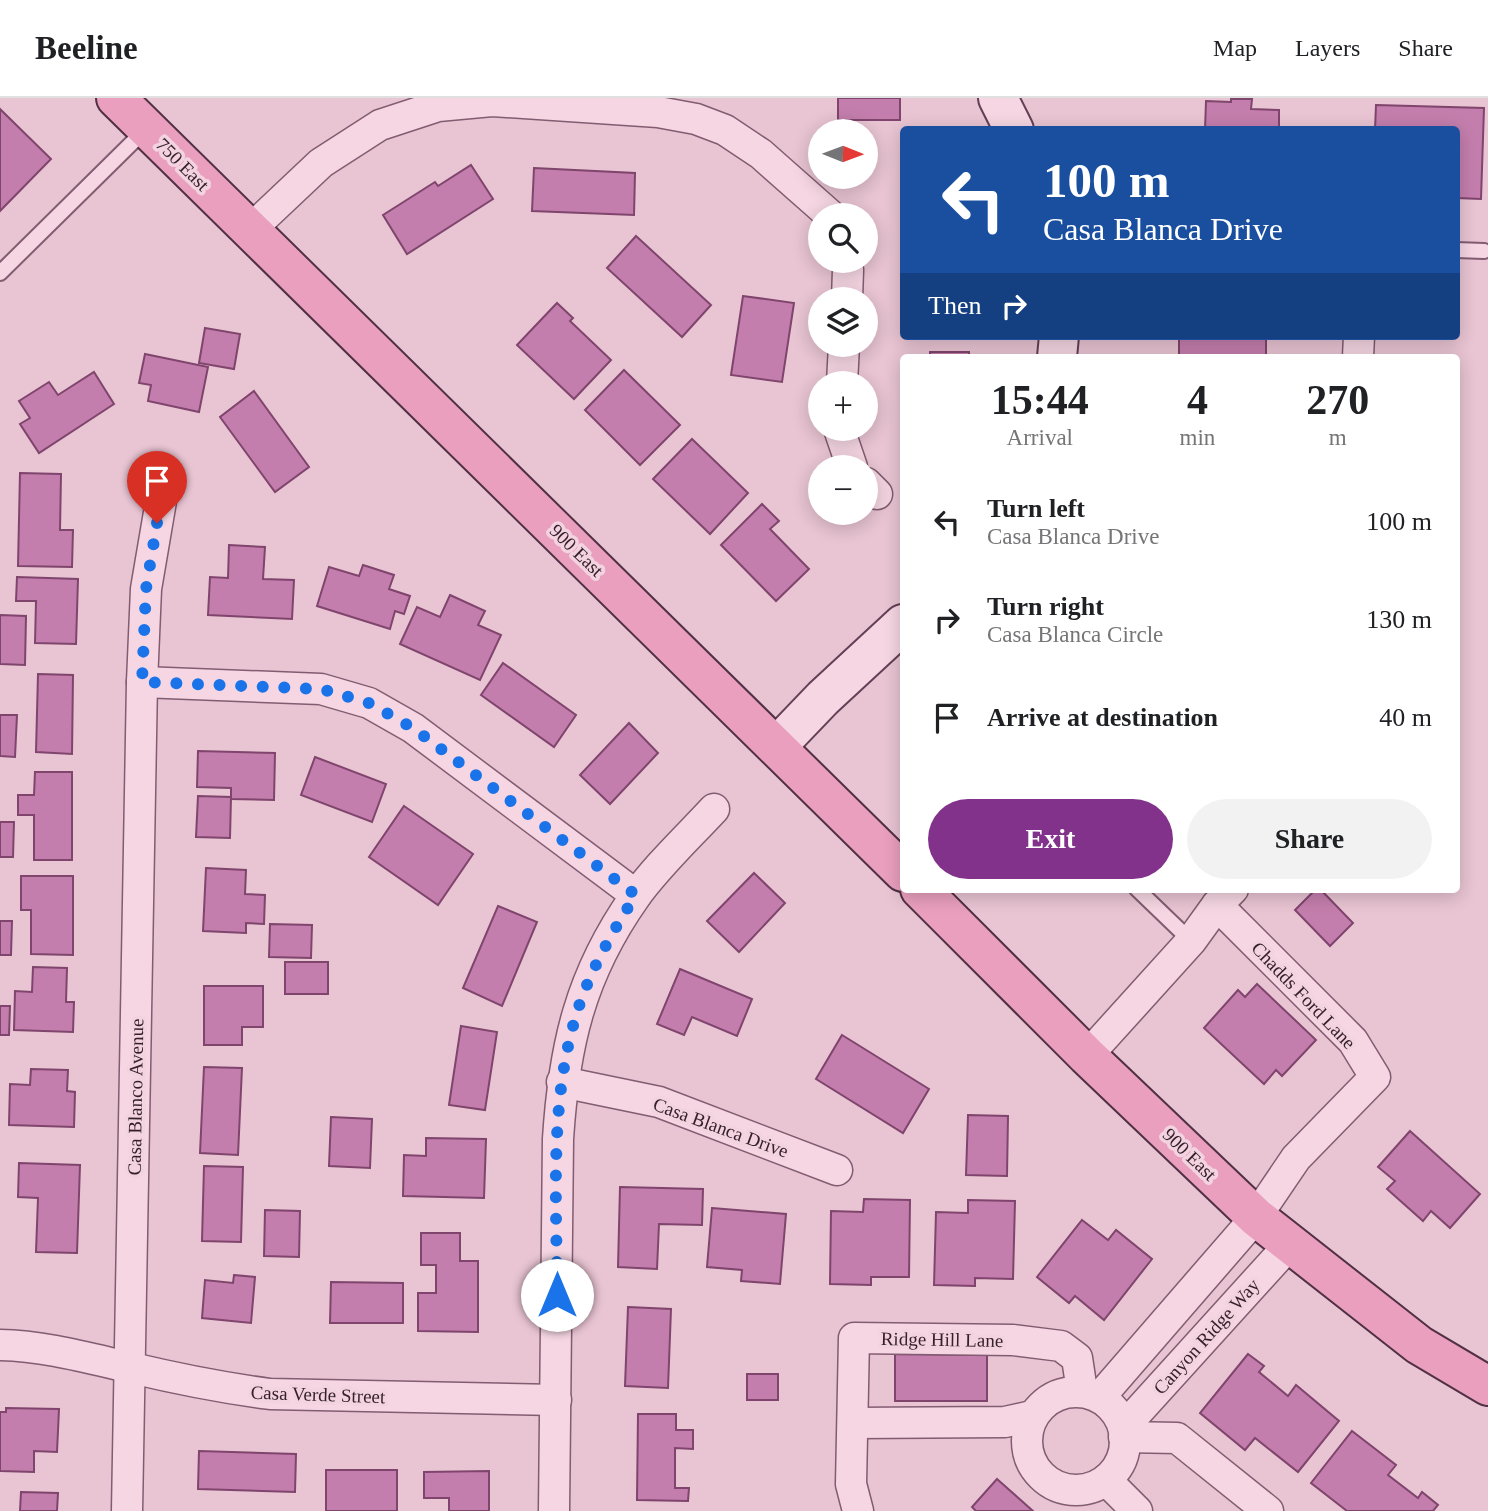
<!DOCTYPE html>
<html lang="en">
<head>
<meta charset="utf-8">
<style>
	:root { --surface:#fff; --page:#f2f2f2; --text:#202124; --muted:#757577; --line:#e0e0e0; --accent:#82328b }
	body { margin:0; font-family:"Times New Roman",serif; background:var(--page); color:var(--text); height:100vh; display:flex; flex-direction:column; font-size:26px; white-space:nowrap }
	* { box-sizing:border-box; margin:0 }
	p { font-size:23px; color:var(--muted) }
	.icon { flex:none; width:38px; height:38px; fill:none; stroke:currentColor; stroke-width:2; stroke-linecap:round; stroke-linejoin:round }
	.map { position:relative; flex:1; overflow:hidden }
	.side { position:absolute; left:900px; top:256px; width:560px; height:539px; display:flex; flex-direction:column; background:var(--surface); border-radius:7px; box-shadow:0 4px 18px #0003 }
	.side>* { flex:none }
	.hud { position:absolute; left:900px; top:28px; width:560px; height:214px; border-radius:7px; box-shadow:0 4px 18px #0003; background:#1a4fa0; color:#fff; overflow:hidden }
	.needle { width:46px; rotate:91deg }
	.controls { position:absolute; left:808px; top:21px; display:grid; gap:14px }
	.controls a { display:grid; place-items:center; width:70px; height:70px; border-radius:50%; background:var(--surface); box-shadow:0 4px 18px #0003; font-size:35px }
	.pin { position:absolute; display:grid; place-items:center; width:60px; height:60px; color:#fff; margin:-72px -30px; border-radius:50% 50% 50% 0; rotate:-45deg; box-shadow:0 0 7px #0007 }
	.pin .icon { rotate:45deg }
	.me { position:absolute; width:77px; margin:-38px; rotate:0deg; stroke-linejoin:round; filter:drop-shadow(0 0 5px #0008) }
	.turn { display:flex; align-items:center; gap:24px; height:147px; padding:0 28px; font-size:32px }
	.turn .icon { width:91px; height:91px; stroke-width:2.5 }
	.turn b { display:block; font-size:49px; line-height:60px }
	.then { display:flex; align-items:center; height:66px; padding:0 28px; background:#0003; gap:14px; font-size:26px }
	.eta { display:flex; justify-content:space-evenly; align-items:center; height:119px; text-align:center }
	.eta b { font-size:42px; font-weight:700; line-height:49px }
	.action { display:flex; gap:14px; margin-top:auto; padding:14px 28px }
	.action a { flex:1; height:80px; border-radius:42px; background:var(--accent); color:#fff; font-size:28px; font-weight:700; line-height:80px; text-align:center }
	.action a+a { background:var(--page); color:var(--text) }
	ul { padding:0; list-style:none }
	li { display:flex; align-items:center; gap:21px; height:98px; padding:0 28px }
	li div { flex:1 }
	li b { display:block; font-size:26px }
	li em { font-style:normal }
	header { display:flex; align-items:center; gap:42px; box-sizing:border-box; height:98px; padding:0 35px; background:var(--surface); border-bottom:2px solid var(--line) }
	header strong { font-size:33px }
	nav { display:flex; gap:38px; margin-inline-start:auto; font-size:24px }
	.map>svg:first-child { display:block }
	.building { fill:#c47ead; stroke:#7f456d; stroke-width:2 }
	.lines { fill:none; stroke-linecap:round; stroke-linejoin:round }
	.lane-casing { stroke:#825c71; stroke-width:18 }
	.street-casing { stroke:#825c71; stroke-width:33 }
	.secondary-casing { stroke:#643f55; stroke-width:42 }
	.primary-casing { stroke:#503044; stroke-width:42 }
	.lane { stroke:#f5d6e2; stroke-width:14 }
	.street { stroke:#f5d6e2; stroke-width:30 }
	.secondary { stroke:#f5d6e2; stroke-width:38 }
	.primary { stroke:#e99fbd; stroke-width:38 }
	.route { stroke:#1a73e8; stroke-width:12; stroke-dasharray:0 21.6 }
	.labels { text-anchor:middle; stroke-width:7; stroke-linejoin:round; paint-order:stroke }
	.street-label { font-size:19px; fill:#341f2b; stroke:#f2d3df }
</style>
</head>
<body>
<header>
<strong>Beeline</strong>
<nav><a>Map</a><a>Layers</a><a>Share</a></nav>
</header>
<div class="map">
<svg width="1488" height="1413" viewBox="0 0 1488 1413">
	<rect width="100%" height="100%" fill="#e9c4d3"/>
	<g class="building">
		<rect x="838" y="0" width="62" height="22"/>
		<path d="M1231 1H1252L1251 11 1279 12V32H1205L1206 3 1231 4Z"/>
		<path d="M1376 7 1484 10 1481 101 1456 100V32H1375Z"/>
		<path d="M0 11 51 61 0 113Z"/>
		<path d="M471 67 493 101 407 156 383 117 435 84 438 88Z"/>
		<path d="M534 70 635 75 634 117 532 113Z"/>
		<path d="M636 138 711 207 682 239 607 170Z"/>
		<path d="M743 198 794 205 782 284 731 277Z"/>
		<path d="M557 205 573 220 570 223 611 262 574 301 517 247Z"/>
		<path d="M205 230 240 236 234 271 199 265Z"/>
		<rect x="1179" y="238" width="87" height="21"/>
		<rect x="930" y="254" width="39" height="5"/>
		<path d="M145 256 208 269 199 314 148 303 151 287 139 285Z"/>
		<path d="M624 272 680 327 640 367 585 312Z"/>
		<path d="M94 274 114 306 39 355 20 326 30 320 19 303 49 284 58 297Z"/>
		<path d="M254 293 309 369 275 394 220 319Z"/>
		<path d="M692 341 748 395 710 436 653 381Z"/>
		<path d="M20 375 61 376 60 432H73L72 469 18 468Z"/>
		<path d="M762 406 779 423 770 431 809 471 776 503 721 447Z"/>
		<path d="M229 447 265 449 263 481 294 482 292 521 208 517 210 479 228 480Z"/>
		<path d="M363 467 394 477 389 491 410 498 404 516 395 513 390 531 317 508 329 469 359 478Z"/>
		<path d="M17 479 78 481 76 546 35 545 36 503H16Z"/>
		<path d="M450 497 485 513 478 527 501 537 480 582 400 546 417 509 440 519Z"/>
		<path d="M0 517 26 518 25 567 0 566Z"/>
		<path d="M503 565 576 617 554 649 481 597Z"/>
		<path d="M38 576 73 577 72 656 36 654Z"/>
		<path d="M0 617H17L15 659 0 658Z"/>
		<path d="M629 625 658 655 610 706 580 677Z"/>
		<path d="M198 653 275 655 274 702 231 701V690L197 689Z"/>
		<path d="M315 659 386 686 372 724 301 697Z"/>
		<path d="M35 674H72V762H34V717H18V697H34Z"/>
		<path d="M198 698 231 699 230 740 196 739Z"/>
		<path d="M404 708 473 756 438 807 369 759Z"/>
		<path d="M0 724H14L13 759H0Z"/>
		<path d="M206 770 246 772 245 796 265 797 264 826 246 825V835L203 833Z"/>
		<path d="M754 775 785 805 739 854 707 823Z"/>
		<path d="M21 778H73V857L31 856V812H21Z"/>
		<path d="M1316 791H1320L1353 825 1330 848 1295 812Z"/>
		<path d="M498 808 537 824 502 908 463 890Z"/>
		<path d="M0 823H12L11 857H0Z"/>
		<path d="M270 826 312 827 311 860 269 859Z"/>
		<rect x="285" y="864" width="43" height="32"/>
		<path d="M33 869 67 870 66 904H74L73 934 14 932 15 893 32 894Z"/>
		<path d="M680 871 752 901 737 938 692 919 684 937 657 926Z"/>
		<path d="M1257 886 1316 942 1282 978 1276 972 1264 986 1204 930 1238 892 1245 899Z"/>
		<path d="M204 888H263V929H242V947H204Z"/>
		<path d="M0 908H10L9 937H0Z"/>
		<path d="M461 928 497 934 485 1012 449 1007Z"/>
		<path d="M842 937 929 991 903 1035 816 981Z"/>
		<path d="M204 969 242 970 238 1057 200 1055Z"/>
		<path d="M31 971 68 972 67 993 75 994 74 1029 9 1027 10 986 30 987Z"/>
		<path d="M968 1017 1008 1018 1007 1078 966 1077Z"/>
		<path d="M331 1019 372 1021 370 1070 329 1068Z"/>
		<path d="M1410 1033 1480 1096 1450 1130 1431 1113 1423 1123 1387 1091 1395 1083 1378 1069Z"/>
		<path d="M426 1040 486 1041 484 1100 403 1098 404 1057 426 1058Z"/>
		<path d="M19 1065 80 1067 77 1155 36 1154 38 1100 18 1099Z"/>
		<path d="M204 1068 243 1069 241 1144 202 1143Z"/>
		<path d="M620 1089 703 1091 702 1127 659 1126 657 1171 618 1169Z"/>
		<path d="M864 1101 910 1102 909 1179H871V1187L830 1186 831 1113 863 1114Z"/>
		<path d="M968 1102 1015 1103 1013 1181 975 1180V1188L934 1187 936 1114 968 1115Z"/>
		<path d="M712 1110 786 1116 780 1186 741 1183 742 1172 707 1169Z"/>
		<path d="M265 1112 300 1113 299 1159 264 1158Z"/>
		<path d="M1082 1122 1108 1142 1116 1132 1152 1161 1104 1222 1075 1198 1069 1205 1037 1179Z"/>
		<path d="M421 1135H460V1163H478V1234L418 1233V1195H436V1167H421Z"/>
		<path d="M234 1177 255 1179 251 1225 202 1220 205 1182 233 1185Z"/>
		<path d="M331 1184 403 1185V1225H330Z"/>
		<path d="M628 1209 671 1211 668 1290 625 1288Z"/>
		<path d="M895 1256 987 1257V1303H895Z"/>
		<path d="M1248 1256 1264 1268 1259 1274 1288 1298 1296 1287 1339 1323 1298 1374 1255 1340 1245 1352 1200 1315Z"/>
		<rect x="747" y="1276" width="31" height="26"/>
		<path d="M6 1310 59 1311 57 1354 34 1353V1374L0 1373V1314H6Z"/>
		<path d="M638 1316H676V1332H693V1351L675 1350V1390H689L688 1403 637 1402Z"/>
		<path d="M1352 1333 1396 1367 1388 1377 1418 1400 1422 1394 1438 1407 1433 1413H1347L1311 1385Z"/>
		<path d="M199 1353 296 1356 295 1394 198 1391Z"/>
		<rect x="326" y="1372" width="71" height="41"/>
		<path d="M489 1373V1413H449V1400H424V1374Z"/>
		<path d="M997 1381 1033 1413H976L972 1409Z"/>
		<path d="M21 1394 58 1395 57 1413H20Z"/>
	</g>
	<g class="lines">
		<defs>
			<g id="lane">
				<path d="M1456 152 1484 153"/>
				<path d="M0 175 146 31"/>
				<path d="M1137 791 1191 843"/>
			</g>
			<g id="street">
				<path d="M250 132 321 65 380 27 438 8 492 3 658 14 696 21 725 32 761 56 830 117"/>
				<path d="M846 163 848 172 847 201"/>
				<path d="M1358 259 1359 238"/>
				<path d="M842 285 844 247"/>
				<path d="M839 331 852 369"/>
				<path d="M866 385 877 396"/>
				<path d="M142 584 321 591 369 605 413 630 636 797"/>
				<path d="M1087 958 1191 843 1217 807 1233 791"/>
				<path d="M562 984 659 1004 837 1072"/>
				<path d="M0 1247C46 1248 88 1260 132 1270 178 1281 224 1290 270 1296L556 1302"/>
				<circle cx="1076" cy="1343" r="49"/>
				<path d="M1100 1299 1256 1119 1296 1060 1375 979 1353 943 1217 807"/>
				<path d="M854 1325 1005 1324 1032 1318"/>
				<path d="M1124 1329 1289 1147"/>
				<path d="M1124 1339 1177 1340 1268 1413"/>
				<path d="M1106 1382 1137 1413"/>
				<path d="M127 1413 142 584 146 491 161 403"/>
				<path d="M554 1413 558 1041C564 948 580 877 635 799 656 769 689 738 714 711"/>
				<path d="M858 1413 851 1386 854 1240 1013 1242 1061 1248 1077 1260 1082 1293"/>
			</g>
			<g id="secondary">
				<path d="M998 0 1014 32"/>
				<path d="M1057 259 1059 238"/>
				<path d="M777 648 823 600 903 526"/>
			</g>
			<g id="primary">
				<path d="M116 0 903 774"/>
				<path d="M920 791 1087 958 1256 1119 1419 1247 1488 1288"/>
			</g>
		</defs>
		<use href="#lane" class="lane-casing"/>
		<use href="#street" class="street-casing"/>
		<use href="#secondary" class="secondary-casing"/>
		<use href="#primary" class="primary-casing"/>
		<use href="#lane" class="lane"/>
		<use href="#street" class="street"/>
		<use href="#secondary" class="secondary"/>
		<use href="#primary" class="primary"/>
	</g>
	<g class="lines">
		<path class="route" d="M157 425 146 491 142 584 321 591 369 605 413 630 636 797C611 836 588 876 575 921 549 1009 557 1106 557 1197"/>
	</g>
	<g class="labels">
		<g class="street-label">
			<text transform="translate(183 66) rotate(45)" y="7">750 East</text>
			<text transform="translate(577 452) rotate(44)" y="7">900 East</text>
			<text transform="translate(1304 897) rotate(46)" y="7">Chadds Ford Lane</text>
			<text transform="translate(135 999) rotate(-89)" y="7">Casa Blanco Avenue</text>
			<text transform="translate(721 1029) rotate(20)" y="7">Casa Blanca Drive</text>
			<text transform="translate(1190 1056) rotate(44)" y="7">900 East</text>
			<text transform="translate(1206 1238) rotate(-48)" y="7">Canyon Ridge Way</text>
			<text transform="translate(942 1241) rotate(1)" y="7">Ridge Hill Lane</text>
			<text transform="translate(318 1296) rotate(2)" y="7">Casa Verde Street</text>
		</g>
	</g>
</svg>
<div class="controls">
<a><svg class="needle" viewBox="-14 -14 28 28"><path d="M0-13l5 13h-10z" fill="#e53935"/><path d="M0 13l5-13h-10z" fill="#757577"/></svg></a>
<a><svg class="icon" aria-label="search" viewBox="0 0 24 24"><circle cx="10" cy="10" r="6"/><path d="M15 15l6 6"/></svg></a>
<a><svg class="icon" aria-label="layers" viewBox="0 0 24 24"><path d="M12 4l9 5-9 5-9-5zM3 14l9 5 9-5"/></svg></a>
<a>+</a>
<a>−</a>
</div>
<div class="pin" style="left:157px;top:425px;background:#d93025"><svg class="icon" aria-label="arrive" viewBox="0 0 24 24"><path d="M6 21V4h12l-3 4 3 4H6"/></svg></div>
<svg class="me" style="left:557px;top:1197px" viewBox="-20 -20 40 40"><circle r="19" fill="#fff"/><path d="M0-13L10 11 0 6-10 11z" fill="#1a73e8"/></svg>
<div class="hud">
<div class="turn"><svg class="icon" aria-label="left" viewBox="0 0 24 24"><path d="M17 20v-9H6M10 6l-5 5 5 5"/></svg><div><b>100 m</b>Casa Blanca Drive</div></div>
<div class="then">Then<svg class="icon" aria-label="right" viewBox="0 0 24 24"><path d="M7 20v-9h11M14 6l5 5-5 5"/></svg></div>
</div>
<section class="side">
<div class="eta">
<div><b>15:44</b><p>Arrival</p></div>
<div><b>4</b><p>min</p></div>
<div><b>270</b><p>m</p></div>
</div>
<ul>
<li><svg class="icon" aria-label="left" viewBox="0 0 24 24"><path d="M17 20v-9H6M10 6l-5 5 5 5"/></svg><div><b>Turn left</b><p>Casa Blanca Drive</p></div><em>100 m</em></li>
<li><svg class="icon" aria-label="right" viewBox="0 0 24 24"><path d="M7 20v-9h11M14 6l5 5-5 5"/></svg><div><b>Turn right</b><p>Casa Blanca Circle</p></div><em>130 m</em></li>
<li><svg class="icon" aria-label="arrive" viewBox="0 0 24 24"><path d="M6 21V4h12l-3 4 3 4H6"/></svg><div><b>Arrive at destination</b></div><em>40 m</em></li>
</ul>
<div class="action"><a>Exit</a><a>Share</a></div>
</section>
</div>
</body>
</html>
